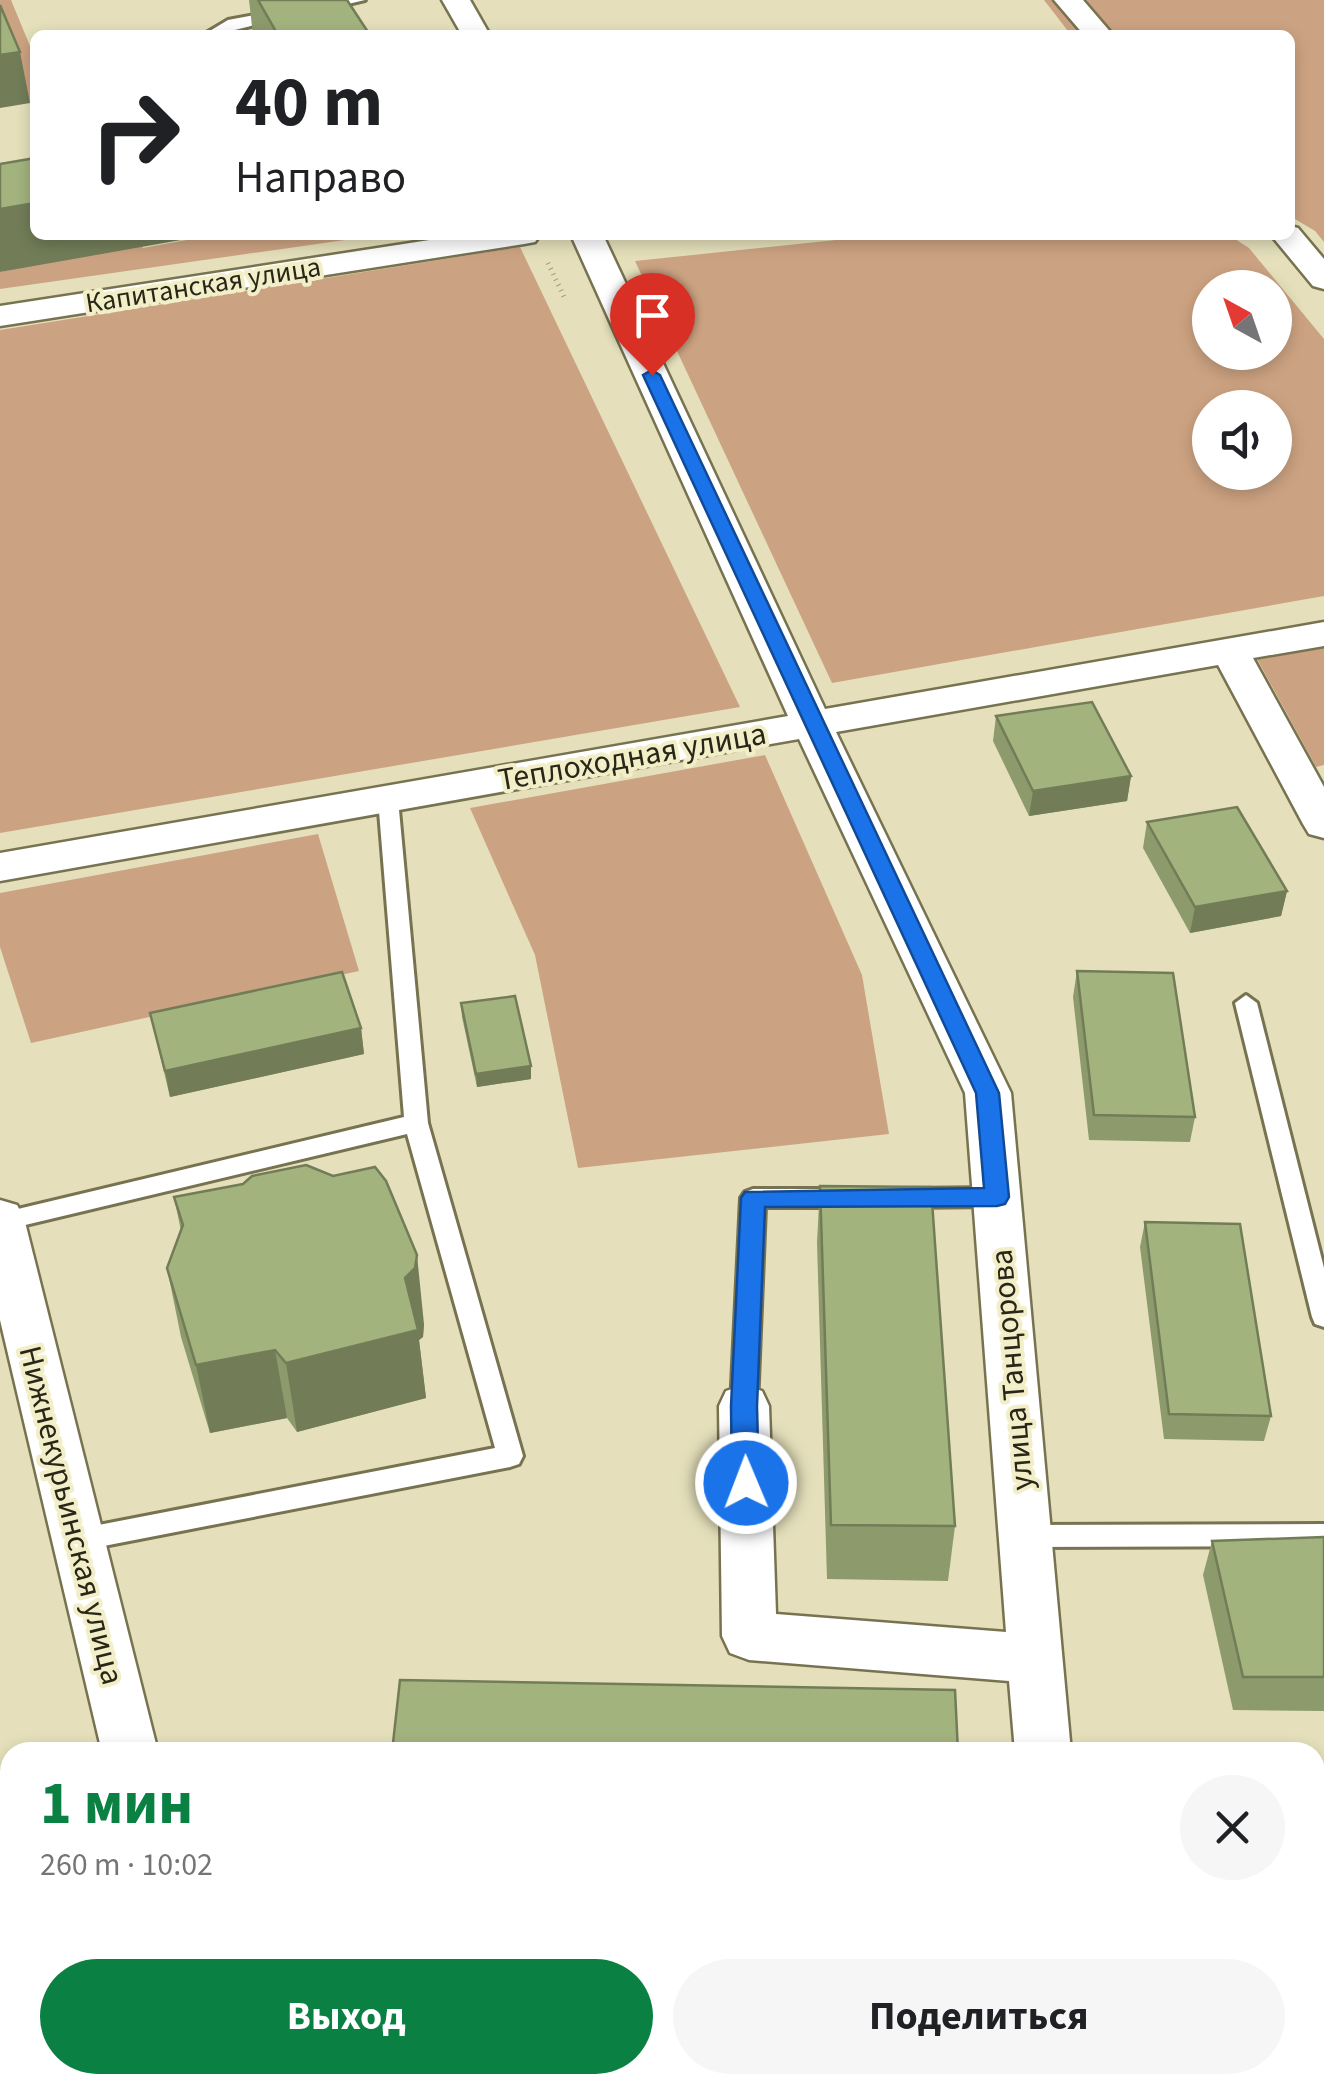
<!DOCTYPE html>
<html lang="ru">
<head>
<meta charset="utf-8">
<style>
	:root { --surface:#fff; --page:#f6f6f6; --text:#202124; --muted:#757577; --accent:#0b8043 }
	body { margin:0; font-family:"Source Sans 3",sans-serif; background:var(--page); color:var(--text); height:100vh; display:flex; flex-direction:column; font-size:38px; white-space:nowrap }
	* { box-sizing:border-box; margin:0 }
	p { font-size:32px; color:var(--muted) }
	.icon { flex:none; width:55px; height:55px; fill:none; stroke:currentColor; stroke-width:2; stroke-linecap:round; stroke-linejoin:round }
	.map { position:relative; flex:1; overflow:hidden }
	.drawer { position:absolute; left:0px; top:1742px; width:1325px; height:352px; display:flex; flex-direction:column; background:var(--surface); border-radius:30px 30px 0 0; box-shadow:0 5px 15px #0003 }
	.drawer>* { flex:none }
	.top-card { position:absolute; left:30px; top:30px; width:1265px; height:210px; border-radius:15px; box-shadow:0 5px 15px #0003; background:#fff; color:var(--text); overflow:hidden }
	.needle { width:65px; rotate:320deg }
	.tools { position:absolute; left:1192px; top:270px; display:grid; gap:20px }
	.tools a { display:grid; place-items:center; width:100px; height:100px; border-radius:50%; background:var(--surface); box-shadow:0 5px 15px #0003; font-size:50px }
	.pin { position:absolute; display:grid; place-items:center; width:85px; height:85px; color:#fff; margin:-102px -42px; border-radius:50% 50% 50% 0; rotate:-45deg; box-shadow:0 0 10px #0007 }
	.pin .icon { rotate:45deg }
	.me { position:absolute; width:110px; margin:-55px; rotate:359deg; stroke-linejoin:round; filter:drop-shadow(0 0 8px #0008) }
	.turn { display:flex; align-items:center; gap:35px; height:210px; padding:0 40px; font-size:45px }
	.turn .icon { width:130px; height:130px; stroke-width:2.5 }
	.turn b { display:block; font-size:70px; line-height:85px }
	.round { display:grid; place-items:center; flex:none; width:105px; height:105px; border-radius:52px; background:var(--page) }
	.head { display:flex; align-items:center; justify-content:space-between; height:170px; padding:0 40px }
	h1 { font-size:60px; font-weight:700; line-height:75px; color:var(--accent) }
	.action { display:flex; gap:20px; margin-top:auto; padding:20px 40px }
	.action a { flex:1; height:115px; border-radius:60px; background:var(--accent); color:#fff; font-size:40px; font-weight:700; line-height:115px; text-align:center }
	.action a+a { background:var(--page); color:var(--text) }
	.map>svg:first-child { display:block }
	.green { fill:#cca382; fill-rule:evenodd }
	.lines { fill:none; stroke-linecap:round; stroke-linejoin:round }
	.lane-casing { stroke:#777351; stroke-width:6 }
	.street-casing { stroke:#777351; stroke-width:5 }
	.path-far1 { stroke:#9e9a7e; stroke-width:5; stroke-dasharray:1 5; stroke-linecap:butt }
	.path { stroke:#9e9a7e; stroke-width:8; stroke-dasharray:2.5 9; stroke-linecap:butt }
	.lane { fill:#fff; fill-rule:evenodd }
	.street { fill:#fff; fill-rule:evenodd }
	.wall { fill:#8c9a6c }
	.shaded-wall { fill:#727d58 }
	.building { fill:#a3b37e; stroke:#727d58; stroke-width:2.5 }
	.route { fill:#1a73e8; stroke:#114b97; stroke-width:2.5 }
	.labels { text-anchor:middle; stroke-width:8; stroke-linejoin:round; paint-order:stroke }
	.far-street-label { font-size:28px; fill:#282618; stroke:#f2eec8 }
	.street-label { font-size:32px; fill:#282618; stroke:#f2eec8 }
</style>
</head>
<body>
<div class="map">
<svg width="1324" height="2093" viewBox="0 0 1324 2093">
	<rect width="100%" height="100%" fill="#e5e0bb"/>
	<g class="green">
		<path d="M0 0H11L35 58V102L30 103 0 34Z"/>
		<path d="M1044 0H1324V242L1315 231 1290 216V35H1071Z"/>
		<path d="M214 235H380L0 289V272L140 242 143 248Z"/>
		<path d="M884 235H1229L1249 248 1324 339V596L832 683 635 261ZM1210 288H1275V352H1210ZM1210 408H1275V472H1210Z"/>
		<path d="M520 247 740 707 0 833V330Z"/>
		<path d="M1324 647V765L1316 767 1257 659Z"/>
		<path d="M765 755 862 975 889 1134 578 1168 535 955 470 808Z"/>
		<path d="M318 834 359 971 31 1043 0 947V893Z"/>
		<path d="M10 1868V2085H707L786 2093H0V1871Z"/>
	</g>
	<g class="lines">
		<defs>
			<g id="lane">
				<path d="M334 0H365L318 11 311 7Z"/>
				<path d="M281 10 288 14 286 17C261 22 226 35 203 35L228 20Z"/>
				<path d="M388 792 398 799 428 1123 523 1456 519 1464 510 1467 78 1551 69 1548 65 1540 69 1532 78 1529 495 1448 407 1134 0 1231 1 1213 404 1117 378 799Z"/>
				<path d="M1246 995 1257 1003 1324 1268V1327L1315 1324 1312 1317 1235 1003Z"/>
				<path d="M997 1188 1005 1191 1009 1197 1005 1203 997 1206 903 1207 895 1204 891 1198 895 1192 903 1189Z"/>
				<path d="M753 1189H846L854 1192 858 1198 854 1204 846 1207H765L757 1406 753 1413 744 1416 735 1413 731 1406 741 1198 745 1192Z"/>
				<path d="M1324 1524V1546L1024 1547 1015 1544 1011 1536 1015 1528 1024 1525Z"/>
			</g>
			<g id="street">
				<path d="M442 0H470L490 35H462Z"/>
				<path d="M1054 0H1083L1113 35H1084Z"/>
				<path d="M1290 226 1298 228 1324 259V289L1313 286 1271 235H1290Z"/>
				<path d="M462 235H540L535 242 524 244 0 326V306Z"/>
				<path d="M571 235H603L825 709 1324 622V646L1253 658 1324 787V838L1309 834 1303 824 1218 665 836 732 1011 1093 1071 1752H1015L1009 1681 749 1660 730 1653 722 1636 719 1406 726 1391 744 1385 762 1391 769 1406 776 1614 1006 1632 965 1093 799 739 0 881V853L788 716Z"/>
				<path d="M0 1200 17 1205 24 1218 158 1752H102L0 1320Z"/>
				<path d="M10 1795V1849L0 1852V1798Z"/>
				<path d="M1066 2085H1172L1175 2093H1069Z"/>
			</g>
		</defs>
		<use href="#lane" class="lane-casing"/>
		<use href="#street" class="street-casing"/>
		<path class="path-far1" d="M548 263 566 301"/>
		<path class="path" d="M125 2085 126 2093"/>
		<use href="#lane" class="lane"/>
		<use href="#street" class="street"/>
	</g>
	<g class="wall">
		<path d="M249 0H347L370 35H253Z"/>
		<path d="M996 716 1131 776 1127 801 1029 816 993 741Z"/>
		<path d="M1147 822 1287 891 1281 916 1190 933 1143 848Z"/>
		<path d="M1077 971 1195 1117 1190 1142 1089 1140 1073 997Z"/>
		<path d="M461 1003 531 1079 477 1087 462 1017Z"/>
		<path d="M150 1013 361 1028 364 1054 170 1097Z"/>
		<path d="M820 1186 955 1526 948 1581 827 1579 817 1242Z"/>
		<path d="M174 1197 424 1324 423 1337 419 1340 426 1398 297 1432 287 1418 210 1433 181 1337 167 1268 181 1231Z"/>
		<path d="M1145 1222 1271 1416 1264 1441 1164 1439 1140 1247Z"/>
		<path d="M1324 1537V1711L1233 1710 1203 1575 1212 1541Z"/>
		<path d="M1315 1814 1324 1815V2040L1315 2038Z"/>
	</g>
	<g class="shaded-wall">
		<path d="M20 52 30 103 0 108V55Z"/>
		<path d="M35 203V235H209L0 272V209Z"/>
		<path d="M1131 776 1127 801 1029 816 1033 791Z"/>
		<path d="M1287 891 1281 916 1190 933 1195 907Z"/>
		<path d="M361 1028 364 1054 170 1097 165 1071Z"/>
		<path d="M531 1066V1079L477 1087 476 1074Z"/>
		<path d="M417 1255 424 1324 423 1337 419 1340 426 1398 297 1432 286 1363 405 1278Z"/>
		<path d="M275 1350 287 1418 210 1433 196 1365Z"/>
	</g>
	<g class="building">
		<path d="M258 0H347L370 35H278Z"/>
		<path d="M0 5 20 52 0 55Z"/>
		<path d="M35 158V203L0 209V164Z"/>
		<path d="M1092 702 1131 776 1033 791 996 716Z"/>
		<path d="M1237 807 1287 891 1195 907 1147 822Z"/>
		<path d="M1077 971 1173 973 1195 1117 1094 1115Z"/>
		<path d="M342 972 361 1028 165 1071 150 1013Z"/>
		<path d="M515 996 531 1066 476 1074 461 1003Z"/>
		<path d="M306 1165 333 1176 375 1167 386 1181 417 1255 415 1268 405 1278 418 1330 286 1363 275 1350 196 1365 167 1268 183 1225 174 1197 243 1184 252 1176Z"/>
		<path d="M820 1186 931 1187 955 1526 831 1525Z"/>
		<path d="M1145 1222 1240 1224 1271 1416 1169 1414Z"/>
		<path d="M1324 1537V1677H1243L1212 1541Z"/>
		<path d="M400 1680 955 1690 958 1752H392Z"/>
		<path d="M1315 1814 1324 1815V2017L1315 2016Z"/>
	</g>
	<path class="route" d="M652 370 660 375 999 1093 1009 1197 1005 1204 997 1206 765 1207 757 1406 759 1483 755 1491 746 1494 736 1491 732 1483 731 1406 741 1198 745 1192 984 1188 976 1093 643 375Z"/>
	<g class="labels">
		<g class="far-street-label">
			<text transform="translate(203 284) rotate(-9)" y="10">Капитанская улица</text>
		</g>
		<g class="street-label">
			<text transform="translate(632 756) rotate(-10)" y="11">Теплоходная улица</text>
			<text transform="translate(1011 1370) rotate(-95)" y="11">улица Танцорова</text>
			<text transform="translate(72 1515) rotate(76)" y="11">Нижнекурьинская улица</text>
		</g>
	</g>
</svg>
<div class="tools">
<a><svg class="needle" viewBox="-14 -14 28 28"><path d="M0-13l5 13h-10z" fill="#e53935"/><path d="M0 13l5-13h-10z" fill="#757577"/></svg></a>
<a><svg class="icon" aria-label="sound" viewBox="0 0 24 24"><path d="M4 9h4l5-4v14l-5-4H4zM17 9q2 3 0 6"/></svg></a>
</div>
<div class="pin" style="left:652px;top:375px;background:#d93025"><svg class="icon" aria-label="arrive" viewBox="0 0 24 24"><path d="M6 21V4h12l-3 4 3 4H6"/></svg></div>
<svg class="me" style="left:746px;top:1483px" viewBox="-20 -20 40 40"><circle r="17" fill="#1a73e8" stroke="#fff" stroke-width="3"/><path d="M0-11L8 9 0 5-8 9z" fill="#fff"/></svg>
<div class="top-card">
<div class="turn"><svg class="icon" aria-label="right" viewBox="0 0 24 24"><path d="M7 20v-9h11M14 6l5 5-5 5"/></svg><div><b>40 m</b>Направо</div></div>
</div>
<section class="drawer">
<div class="head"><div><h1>1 мин</h1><p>260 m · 10:02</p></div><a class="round"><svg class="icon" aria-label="close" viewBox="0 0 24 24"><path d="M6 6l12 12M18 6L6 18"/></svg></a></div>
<div class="action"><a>Выход</a><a>Поделиться</a></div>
</section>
</div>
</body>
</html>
